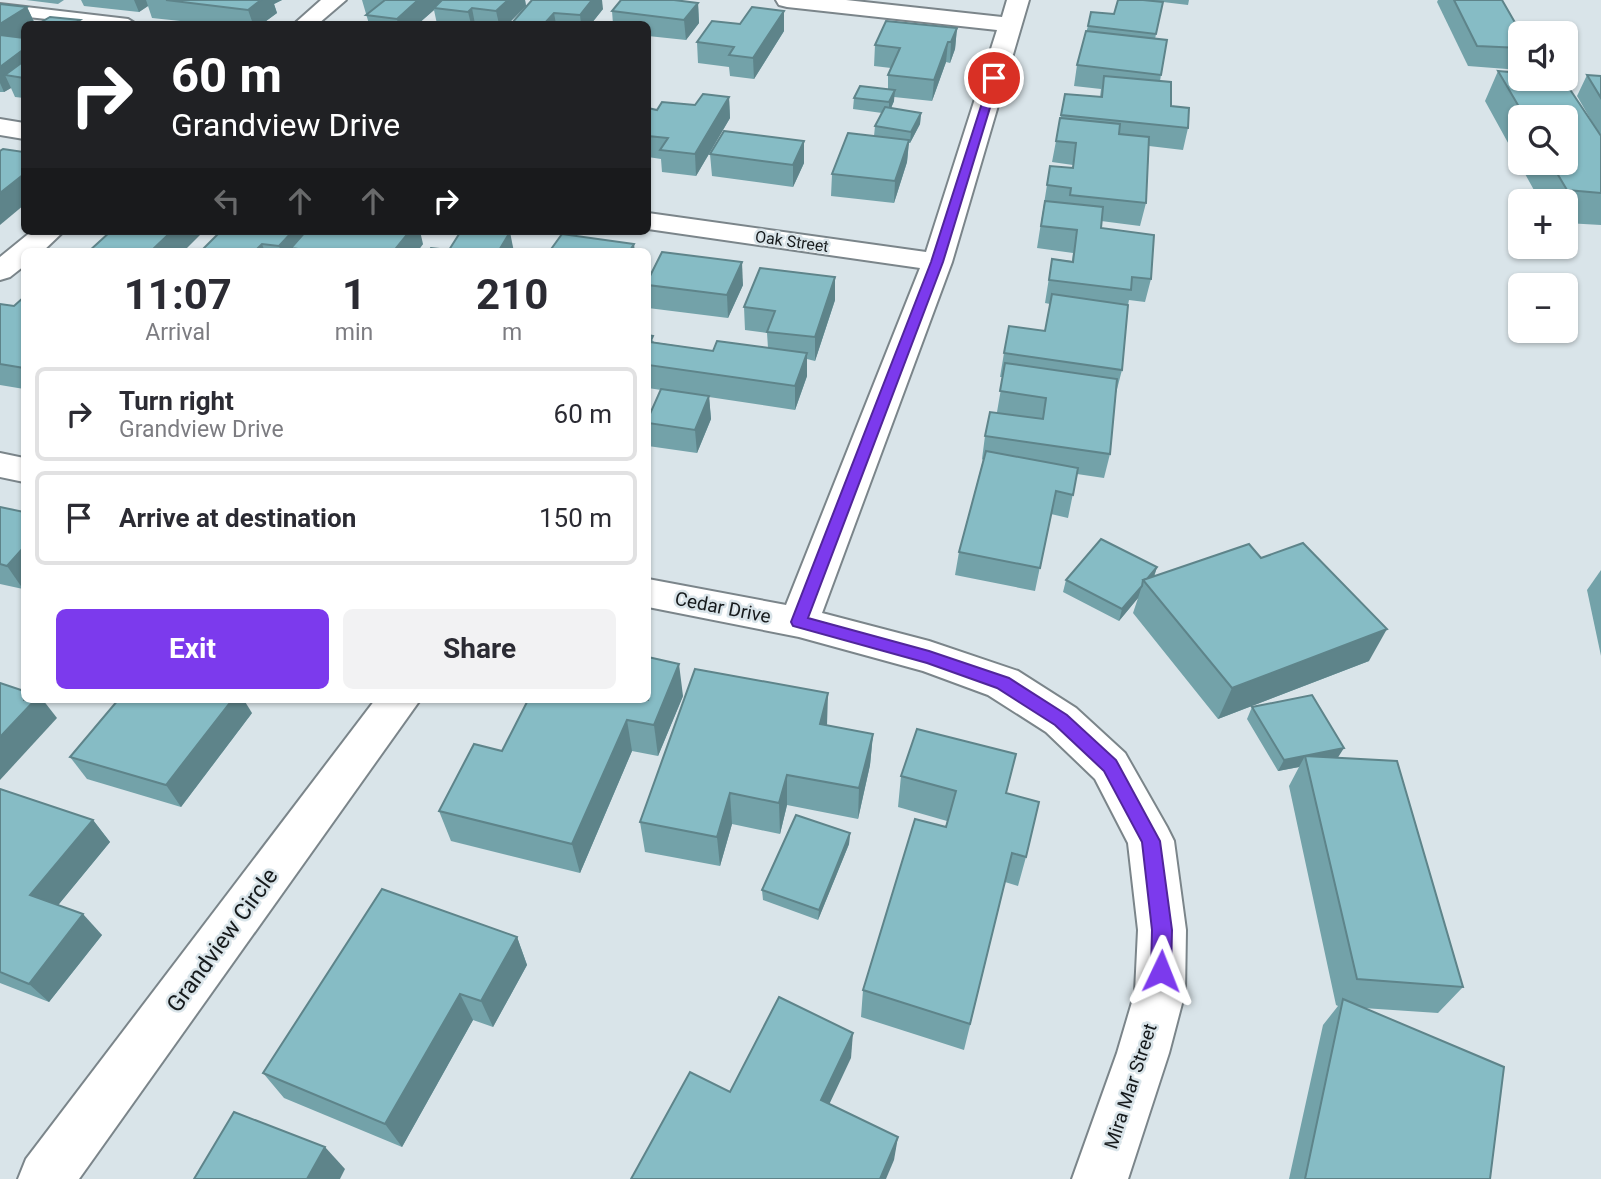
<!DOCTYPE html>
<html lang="en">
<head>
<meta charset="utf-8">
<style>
	:root { --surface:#fff; --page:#f2f2f3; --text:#2b2b33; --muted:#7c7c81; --line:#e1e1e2; --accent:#7c3aed }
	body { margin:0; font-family:Roboto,sans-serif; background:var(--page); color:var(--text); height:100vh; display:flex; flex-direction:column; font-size:26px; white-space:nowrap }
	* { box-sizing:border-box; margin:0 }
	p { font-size:23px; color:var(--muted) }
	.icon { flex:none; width:38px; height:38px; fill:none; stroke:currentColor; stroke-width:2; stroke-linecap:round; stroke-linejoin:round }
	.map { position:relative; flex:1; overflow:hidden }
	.sheet { position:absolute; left:21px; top:248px; width:630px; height:455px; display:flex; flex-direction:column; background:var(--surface); border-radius:10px; box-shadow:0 2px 5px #0004 }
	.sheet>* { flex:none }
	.hud { position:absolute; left:21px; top:21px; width:630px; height:214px; border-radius:10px; box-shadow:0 2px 5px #0004; background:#202124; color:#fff; overflow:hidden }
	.tools { position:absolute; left:1508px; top:21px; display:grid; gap:14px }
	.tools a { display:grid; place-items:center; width:70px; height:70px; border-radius:10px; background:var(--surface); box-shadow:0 2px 5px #0004; font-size:35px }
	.pin { position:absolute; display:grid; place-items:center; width:60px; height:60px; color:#fff; margin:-30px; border:4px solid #fff; border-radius:50%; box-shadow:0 2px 7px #0007 }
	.me { position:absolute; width:77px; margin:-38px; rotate:2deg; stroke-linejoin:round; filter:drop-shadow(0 0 5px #0008) }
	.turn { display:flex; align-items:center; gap:24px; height:147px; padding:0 35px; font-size:32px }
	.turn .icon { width:91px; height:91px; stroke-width:2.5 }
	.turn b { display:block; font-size:49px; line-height:60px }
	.lanes { display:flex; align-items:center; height:66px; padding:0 35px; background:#0003; justify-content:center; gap:35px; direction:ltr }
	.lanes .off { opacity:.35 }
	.eta { display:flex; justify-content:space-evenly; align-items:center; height:119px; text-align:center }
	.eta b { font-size:42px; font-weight:700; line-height:49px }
	.button { display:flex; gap:14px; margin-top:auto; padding:14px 35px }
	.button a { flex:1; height:80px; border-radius:10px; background:var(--accent); color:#fff; font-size:28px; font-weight:700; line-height:80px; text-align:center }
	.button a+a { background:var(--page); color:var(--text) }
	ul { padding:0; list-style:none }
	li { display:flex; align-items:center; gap:21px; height:94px; margin:0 14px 10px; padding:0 21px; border:4px solid var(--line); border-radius:10px }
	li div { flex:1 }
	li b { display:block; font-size:26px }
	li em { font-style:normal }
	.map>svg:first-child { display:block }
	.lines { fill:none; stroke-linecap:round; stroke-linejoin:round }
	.lane-casing { stroke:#7b858a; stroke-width:4 }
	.street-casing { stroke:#7b858a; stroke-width:4 }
	.lane { fill:#fff; fill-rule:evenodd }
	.street { fill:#fff; fill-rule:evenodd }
	.wall { fill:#73a2a9; fill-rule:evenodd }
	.shaded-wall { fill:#5e848a }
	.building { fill:#86bcc5; stroke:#5e848a; stroke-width:2 }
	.route { fill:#7c3aed; stroke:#51269a; stroke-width:2 }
	.labels { text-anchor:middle; stroke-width:5; stroke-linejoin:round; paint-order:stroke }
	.far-street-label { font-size:16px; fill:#161a1c; stroke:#d9e4e9 }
	.street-label { font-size:19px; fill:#161a1c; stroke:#d9e4e9 }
	.near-street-label { font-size:23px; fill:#161a1c; stroke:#d9e4e9 }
</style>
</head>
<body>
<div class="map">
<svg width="1601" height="1179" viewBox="0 0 1601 1179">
	<rect width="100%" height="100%" fill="#d9e4e9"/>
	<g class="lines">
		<defs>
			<path id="lane" d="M0 4 128 19 136 24H93L0 14Z"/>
			<g id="street">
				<path d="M321 0H346L318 24H294Z"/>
				<path d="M776 0H846L1002 17 1007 0H1029L952 262 822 613 929 641 1018 671 1076 708 1125 753 1167 827 1174 841 1186 930 1185 992 1169 1053 1128 1179H1072L1117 1053 1135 992 1138 930 1128 843 1095 779 1046 732 988 695 923 671 799 637 648 607V579L786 605 920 268 648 229V213L926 252 997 30 787 7 779 5Z"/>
				<path d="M0 119 24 123V139L0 135Z"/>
				<path d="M32 231H64L42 252H24V266L10 277 0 280V257Z"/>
				<path d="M0 453 24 458V482L0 477Z"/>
				<path d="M375 700H420L79 1179H18L26 1159Z"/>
			</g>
		</defs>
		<use href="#lane" class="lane-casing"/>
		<use href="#street" class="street-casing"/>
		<use href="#lane" class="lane"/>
		<use href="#street" class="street"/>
	</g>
	<g class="wall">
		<path d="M26 0H64L58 4Z"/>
		<path d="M81 0H282L274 4 277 13 262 24H209L152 18 148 6 139 12 84 6Z"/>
		<path d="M362 0H525L526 6 508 24H437L434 10 418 24H369Z"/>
		<path d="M532 0 603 9 591 24H511Z"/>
		<path d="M1118 0H1189L1188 5 1163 2 1155 39 1161 75 1160 81 1171 106 1188 128 1183 150 1149 146 1146 203 1140 226 1101 221V228L1151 279 1145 302 1129 300 1128 305 1122 370 1116 393 1110 454 1104 478 1077 474 1068 518 1051 514 1035 591 955 575 959 552 983 460 982 459 985 436 997 412 1003 377H1000L1004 353 1045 331 1050 304 1045 303 1052 259 1072 261 1073 253 1037 248 1050 166 1072 168 1073 165 1052 162 1065 94 1100 97 1101 89 1074 86 1077 65 1088 26 1114 14Z"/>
		<path d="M1438 0H1502L1521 33 1520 70 1468 66 1437 2Z"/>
		<path d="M698 3 699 23 686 40 648 36V24H613L612 11Z"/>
		<path d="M0 4 27 7 35 24H24L21 37 24 38V98L15 97 11 88 4 92H0Z"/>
		<path d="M784 11V31L754 79 730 76 729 67 698 63 697 42 740 24Z"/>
		<path d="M957 28 955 49 950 63 946 62 932 101 894 97V101L891 108 921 113 920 124 910 143H909L907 162 894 203 831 196 832 174 874 136 875 126 882 113 853 109 854 98 888 89V75L891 68 874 66 875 45Z"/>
		<path d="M1498 71 1595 127 1577 96 1587 75 1601 76V225L1566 223V201H1540L1485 101ZM1521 117H1566V163H1521Z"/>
		<path d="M729 97 730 118 696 176 662 172 661 159 648 157V108L657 110 695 105Z"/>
		<path d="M804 141V163L793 187 712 176 710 154Z"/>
		<path d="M221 231 423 244 417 252H200Z"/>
		<path d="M835 277V300L815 361 807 359V376L795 410 709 397 711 419 697 453 648 446V448V413L650 414 661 390 648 388V335L654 342 713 351 768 348 767 333 745 330 744 307Z"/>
		<path d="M648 280 743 285 728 318 648 308Z"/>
		<path d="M24 297V389L0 385V304L14 306Z"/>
		<path d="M0 507 23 589 0 584Z"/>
		<path d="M1261 558 1369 661 1218 719 1133 613 1138 598 1119 621 1063 592 1066 580 1157 567 1154 577Z"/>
		<path d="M1601 570V656L1587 590Z"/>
		<path d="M683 696 658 756 632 751 580 873 451 841 439 811 502 751Z"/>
		<path d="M1252 707 1338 758 1463 987 1438 1013 1363 1008 1490 1179H1289L1323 1025 1338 1006 1336 1005 1289 786 1299 767 1278 771 1247 719Z"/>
		<path d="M252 713 181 807 87 779 70 757Z"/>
		<path d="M827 725 873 734 870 765 858 819 787 805 780 834 732 824 720 866 645 852 640 822Z"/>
		<path d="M901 776 1007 793 1026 857 1018 886 1005 882 964 1050 861 1017 863 990 946 827 947 821 898 807Z"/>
		<path d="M0 789 93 820 110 842 58 905 102 935 49 1002 0 983Z"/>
		<path d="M850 833 849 844 818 920 763 900 762 890Z"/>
		<path d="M517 937 527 965 493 1027 473 1020 402 1147 284 1098 263 1073Z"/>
	</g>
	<g class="shaded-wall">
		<path d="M134 0H146L148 6 139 12Z"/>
		<path d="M261 0H282L274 4 277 13 262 24H253L248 10Z"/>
		<path d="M418 0H444L434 8V10L418 24H398L397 19Z"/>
		<path d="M508 0H525L526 6 508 24H499L496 11Z"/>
		<path d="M592 0H602L603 9 591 24H581L580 15Z"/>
		<path d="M698 3 699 23 686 40 684 20Z"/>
		<path d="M27 7 35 24H24V35L6 47 0 35V24Z"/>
		<path d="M472 8 475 24H471L468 12Z"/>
		<path d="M784 11V31L754 79 753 58Z"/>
		<path d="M554 13 556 24H544Z"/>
		<path d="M957 28 955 49 950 63 951 42Z"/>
		<path d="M948 42 946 62 932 101 934 80Z"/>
		<path d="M24 49V78L5 75 11 88 4 92 0 83V67Z"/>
		<path d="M895 90 894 101 889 113V102Z"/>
		<path d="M729 97 730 118 696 176 695 154Z"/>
		<path d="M921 113 920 124 910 143 911 132Z"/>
		<path d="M909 140 907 162 894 203 895 181Z"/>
		<path d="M804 141V163L793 187V165Z"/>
		<path d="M24 174V205L0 225V193Z"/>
		<path d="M172 231H204L183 252H150Z"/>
		<path d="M293 231H308L291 248 292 252H281L279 246Z"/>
		<path d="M410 231H420L423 244 417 252H393Z"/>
		<path d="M510 232 514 252H498Z"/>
		<path d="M262 244 265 252H254Z"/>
		<path d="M634 244 635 252H629Z"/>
		<path d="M742 262 743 285 728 318 727 295Z"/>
		<path d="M835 277V300L815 361V337Z"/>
		<path d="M807 353V376L795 410V386Z"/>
		<path d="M709 396 711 419 697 453 695 430Z"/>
		<path d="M24 547V587L23 589 7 566Z"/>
		<path d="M1157 567 1153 579 1144 582Z"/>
		<path d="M1142 586 1138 598 1119 621 1122 609Z"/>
		<path d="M1387 629 1369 661 1218 719 1232 688Z"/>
		<path d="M679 664 683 696 658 756 654 725Z"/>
		<path d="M828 693 827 725 820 724Z"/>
		<path d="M35 700H43L57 718 0 780V737Z"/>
		<path d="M232 700H244L252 713 181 807 166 785Z"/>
		<path d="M627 720 632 751 580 873 572 844Z"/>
		<path d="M873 734 870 765 858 819 859 788Z"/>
		<path d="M1344 748 1337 759 1305 756 1299 767 1278 771 1284 760Z"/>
		<path d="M787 775V805L780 834 779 803Z"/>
		<path d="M730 793 732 824 720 866 717 837Z"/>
		<path d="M93 820 110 842 50 915 30 895Z"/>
		<path d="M850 833 849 844 818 920 819 910Z"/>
		<path d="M83 914 102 935 49 1002 29 984Z"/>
		<path d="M517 937 527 965 493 1027 481 1001Z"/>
		<path d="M460 994 473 1020 402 1147 385 1124Z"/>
		<path d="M853 1033 851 1058 820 1124 821 1100Z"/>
		<path d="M898 1137 894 1160 886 1179H880Z"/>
		<path d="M325 1147 345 1169 340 1179H307Z"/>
	</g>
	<g class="building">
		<path d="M166 0H261L248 10Z"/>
		<path d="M385 0H418L397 19 366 15Z"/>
		<path d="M442 0H508L496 11 472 8 468 12 434 8Z"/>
		<path d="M532 0H592L580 15 554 13 544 24H511Z"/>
		<path d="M621 0H674L698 3 684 20 612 11Z"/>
		<path d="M1118 0H1143L1163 2 1156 34 1088 26 1091 12 1114 14Z"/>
		<path d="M1454 0H1502L1521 33V48L1477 46Z"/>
		<path d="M0 4 27 7 0 24Z"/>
		<path d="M752 7 784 11 753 58 729 55 734 47 697 42 712 21 740 24Z"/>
		<path d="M50 17 80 20 73 24H38Z"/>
		<path d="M886 21 957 28 951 42H948L934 80 888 75 900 48 875 45Z"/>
		<path d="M148 22 168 24H144Z"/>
		<path d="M1086 31 1167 40 1161 75 1077 65Z"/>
		<path d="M0 35 24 38V49L0 67Z"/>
		<path d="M24 61V78L5 75Z"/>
		<path d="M1498 71 1521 73V79H1563L1601 136V193L1567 190 1551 163H1566V117H1525Z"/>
		<path d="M1587 75 1601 76V98Z"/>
		<path d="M1104 76 1171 82V106L1189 108 1188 128 1061 115 1065 94 1102 97Z"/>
		<path d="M860 86 895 90 889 102 854 98Z"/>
		<path d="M703 94 729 97 695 154 660 150 668 138 648 136V108L657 110 662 102 695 105Z"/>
		<path d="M885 107 921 113 911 132 875 126Z"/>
		<path d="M1060 118 1120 124 1119 134 1149 137 1146 203 1070 195 1071 188 1047 185 1050 166 1073 168 1076 143 1056 141Z"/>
		<path d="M724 131 804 141 793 165 710 154Z"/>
		<path d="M848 133 909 140 895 181 832 174Z"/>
		<path d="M3 149 24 152V174L0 193V151Z"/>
		<path d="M1045 201 1103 207 1101 228 1154 235 1151 279 1132 277 1131 290 1049 280 1052 259 1073 262 1077 230 1041 226Z"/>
		<path d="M111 231 136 234 139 231H172L150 252H88Z"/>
		<path d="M221 231H293L279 246 262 244 254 252H200Z"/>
		<path d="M306 231H410L393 252H320L291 248Z"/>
		<path d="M461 231H497L510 232 498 252H428L431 248 449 250Z"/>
		<path d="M562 234 634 244 629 252H549Z"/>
		<path d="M662 252 742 262 727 295 648 285V280Z"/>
		<path d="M760 268 835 277 815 337 767 332 775 311 744 307Z"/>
		<path d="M1052 294 1128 305 1122 370 1004 353 1009 326 1045 331Z"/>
		<path d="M24 297V368L0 364V304L14 306Z"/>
		<path d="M648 335 653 336 648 347Z"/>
		<path d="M717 341 807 353 795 386 648 365V347L650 342 713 351Z"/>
		<path d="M1005 363 1117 379 1110 454 985 436 990 412 1043 419 1046 398 1000 391Z"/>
		<path d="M661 389 709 396 695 430 648 423V413L650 414Z"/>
		<path d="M986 451 1078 468 1073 495 1056 491 1040 568 959 552Z"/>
		<path d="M0 507 24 512V547L7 566 0 564Z"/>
		<path d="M1101 539 1157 567 1147 579 1143 580 1142 586 1122 609 1066 580Z"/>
		<path d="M1303 543 1387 629 1232 688 1143 580 1249 544 1261 558Z"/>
		<path d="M648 657 679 664 654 725 627 720 572 844 439 811 474 744 502 751 528 700H648Z"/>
		<path d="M695 669 828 693 820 724 873 734 859 788 787 775 779 803 730 793 717 837 640 822Z"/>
		<path d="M0 683 24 691V700H35L0 737Z"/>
		<path d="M1312 695 1344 748 1284 760 1252 707Z"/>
		<path d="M118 700H232L166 785 70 757Z"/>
		<path d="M917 729 1016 754 1006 793 1039 802 1026 857 1012 853 970 1024 863 990 915 819 946 827 956 791 901 776Z"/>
		<path d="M1305 756 1397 761 1463 987 1357 979Z"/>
		<path d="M0 789 93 820 30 895 83 914 29 984 0 972Z"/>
		<path d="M796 815 850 833 819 910 762 890Z"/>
		<path d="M382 889 517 937 481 1001 460 994 385 1124 263 1073Z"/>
		<path d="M779 997 853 1033 821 1100 898 1137 880 1179H631L690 1072 730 1092Z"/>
		<path d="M1343 999 1504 1067 1490 1179H1305Z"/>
		<path d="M234 1112 325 1147 307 1179H194Z"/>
	</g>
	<path class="route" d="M991 75 999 78 943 262 808 618 929 651 1009 678 1067 715 1116 760 1160 841 1172 930 1171 971 1168 978 1161 981 1154 978 1151 971 1152 930 1142 842 1104 771 1055 725 997 688 927 663 793 626 791 622 931 262Z"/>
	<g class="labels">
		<g class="far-street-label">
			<text transform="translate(792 241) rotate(8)" y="6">Oak Street</text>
		</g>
		<g class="street-label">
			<text transform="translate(723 607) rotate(11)" y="7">Cedar Drive</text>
			<text transform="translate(1130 1086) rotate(-72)" y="7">Mira Mar Street</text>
		</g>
		<g class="near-street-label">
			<text transform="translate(222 940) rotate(-54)" y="8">Grandview Circle</text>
		</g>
	</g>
</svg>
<div class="tools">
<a><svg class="icon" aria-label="sound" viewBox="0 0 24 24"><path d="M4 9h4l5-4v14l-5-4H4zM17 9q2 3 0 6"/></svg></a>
<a><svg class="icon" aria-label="search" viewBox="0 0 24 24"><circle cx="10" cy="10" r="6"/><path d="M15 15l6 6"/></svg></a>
<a>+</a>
<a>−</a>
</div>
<div class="pin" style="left:994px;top:78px;background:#d93025"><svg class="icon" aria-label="arrive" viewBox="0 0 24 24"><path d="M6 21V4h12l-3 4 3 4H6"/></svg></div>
<svg class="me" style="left:1161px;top:971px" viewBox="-20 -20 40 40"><path d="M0-17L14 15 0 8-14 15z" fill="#7c3aed" stroke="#fff" stroke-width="4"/></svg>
<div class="hud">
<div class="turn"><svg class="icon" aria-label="right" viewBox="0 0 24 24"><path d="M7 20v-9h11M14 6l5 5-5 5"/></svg><div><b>60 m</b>Grandview Drive</div></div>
<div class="lanes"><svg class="icon off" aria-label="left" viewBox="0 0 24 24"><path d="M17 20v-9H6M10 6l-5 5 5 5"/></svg><svg class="icon off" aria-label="ahead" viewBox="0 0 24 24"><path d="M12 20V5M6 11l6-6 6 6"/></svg><svg class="icon off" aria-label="ahead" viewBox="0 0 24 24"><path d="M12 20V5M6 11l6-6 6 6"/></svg><svg class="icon" aria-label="right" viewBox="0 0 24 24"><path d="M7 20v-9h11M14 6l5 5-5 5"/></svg></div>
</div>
<section class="sheet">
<div class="eta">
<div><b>11:07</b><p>Arrival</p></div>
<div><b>1</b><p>min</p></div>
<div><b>210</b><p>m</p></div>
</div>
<ul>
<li><svg class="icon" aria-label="right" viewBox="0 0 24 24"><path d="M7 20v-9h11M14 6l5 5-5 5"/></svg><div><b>Turn right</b><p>Grandview Drive</p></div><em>60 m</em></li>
<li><svg class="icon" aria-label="arrive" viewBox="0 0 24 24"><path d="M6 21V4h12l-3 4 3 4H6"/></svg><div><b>Arrive at destination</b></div><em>150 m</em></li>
</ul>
<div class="button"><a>Exit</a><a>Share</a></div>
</section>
</div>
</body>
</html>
